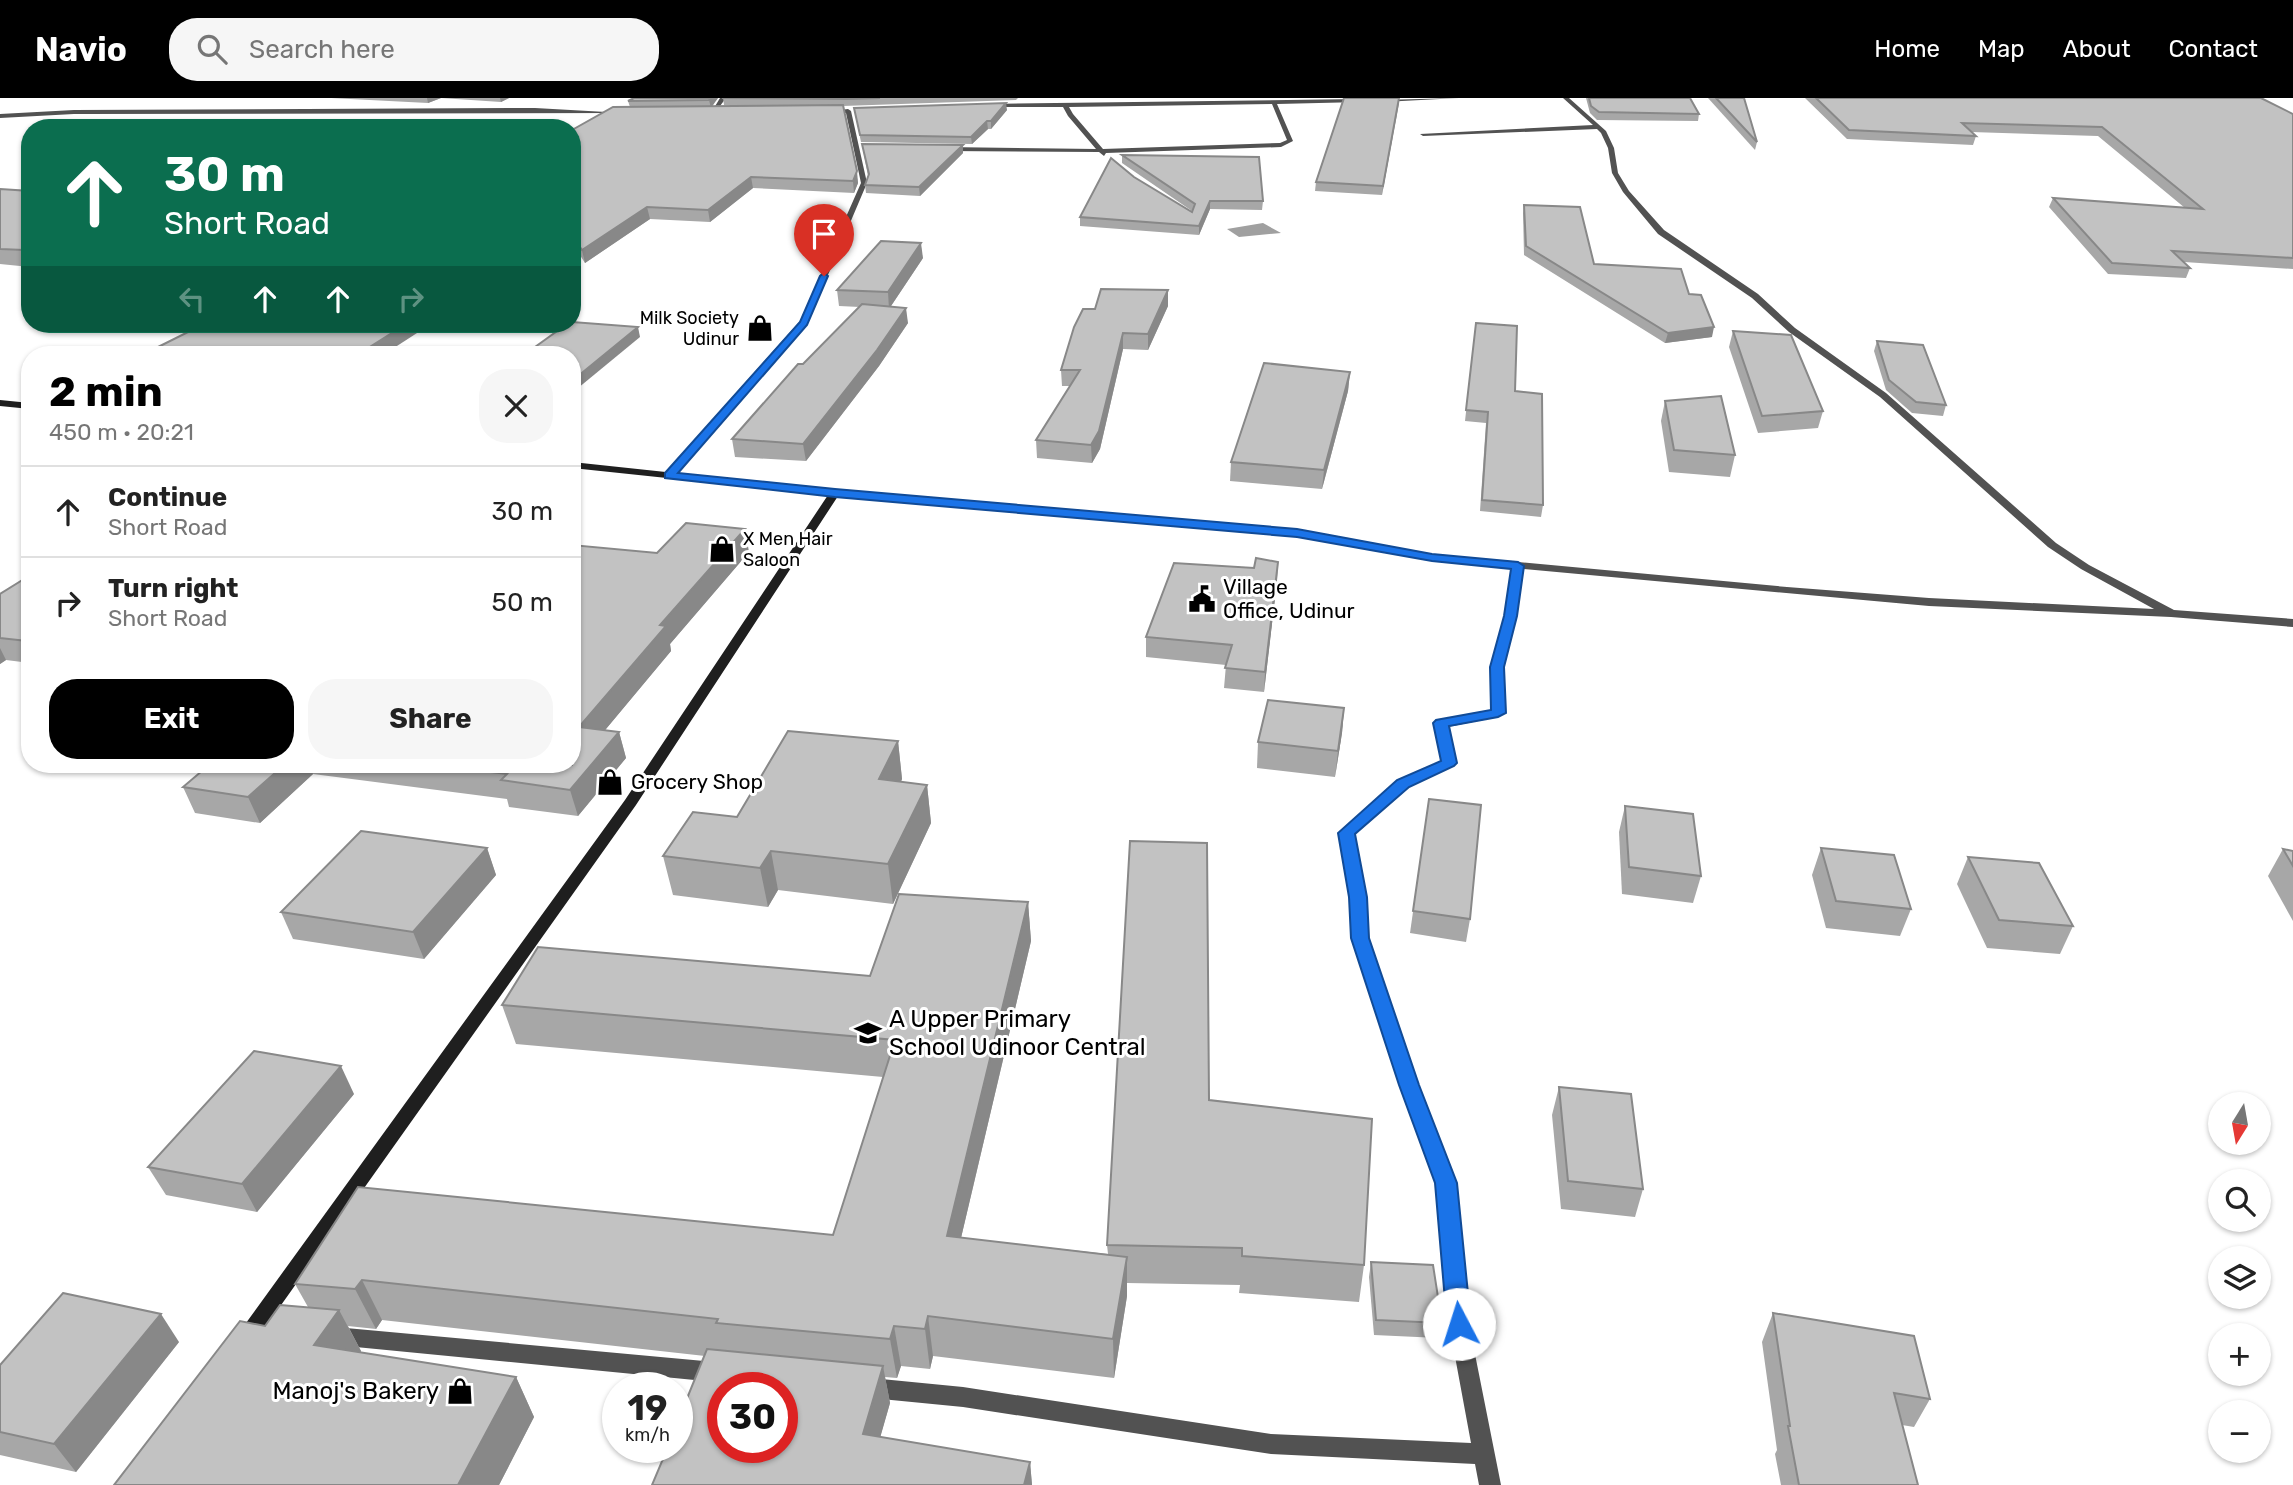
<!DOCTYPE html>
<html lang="en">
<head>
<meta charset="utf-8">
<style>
	:root { --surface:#fff; --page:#f6f6f6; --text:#222; --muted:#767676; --line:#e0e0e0; --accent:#000 }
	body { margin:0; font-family:Rubik,sans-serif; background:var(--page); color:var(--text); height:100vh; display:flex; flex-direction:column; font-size:26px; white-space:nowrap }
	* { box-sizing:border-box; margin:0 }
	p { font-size:23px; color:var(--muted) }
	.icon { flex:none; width:38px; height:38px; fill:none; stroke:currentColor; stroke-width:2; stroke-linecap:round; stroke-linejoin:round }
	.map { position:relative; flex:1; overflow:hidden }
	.details { position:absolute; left:21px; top:248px; width:560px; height:427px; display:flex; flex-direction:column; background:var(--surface); border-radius:28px; box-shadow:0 2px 5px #0004 }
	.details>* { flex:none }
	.guide { position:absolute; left:21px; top:21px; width:560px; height:214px; border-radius:28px; box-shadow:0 2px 5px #0004; background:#0b6e4f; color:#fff; overflow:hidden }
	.needle { width:46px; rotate:191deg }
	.fabs { position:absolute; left:2208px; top:994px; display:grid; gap:14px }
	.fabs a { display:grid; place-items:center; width:63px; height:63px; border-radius:50%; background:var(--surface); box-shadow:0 2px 5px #0004; font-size:35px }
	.speed { position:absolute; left:602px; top:1274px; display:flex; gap:14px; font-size:35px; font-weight:700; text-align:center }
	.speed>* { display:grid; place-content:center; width:91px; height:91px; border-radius:50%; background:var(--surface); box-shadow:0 2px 5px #0004; line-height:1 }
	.speed small { font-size:18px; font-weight:400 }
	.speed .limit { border:10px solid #d22; background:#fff; color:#111 }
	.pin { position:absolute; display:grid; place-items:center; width:60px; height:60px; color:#fff; margin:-72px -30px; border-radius:50% 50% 50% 0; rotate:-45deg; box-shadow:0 0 7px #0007 }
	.pin .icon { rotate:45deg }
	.me { position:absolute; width:77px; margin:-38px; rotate:355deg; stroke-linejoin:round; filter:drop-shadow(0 0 5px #0008) }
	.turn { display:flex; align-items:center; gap:24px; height:147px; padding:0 28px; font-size:32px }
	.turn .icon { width:91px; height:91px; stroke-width:2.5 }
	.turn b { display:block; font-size:49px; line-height:60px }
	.lanes { display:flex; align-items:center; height:66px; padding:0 28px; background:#0003; justify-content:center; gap:35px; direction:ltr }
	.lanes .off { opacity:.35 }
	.round { display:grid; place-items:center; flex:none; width:74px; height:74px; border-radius:28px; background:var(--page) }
	.overview { display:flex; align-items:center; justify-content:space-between; height:119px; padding:0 28px }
	h1 { font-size:42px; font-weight:700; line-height:52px; color:var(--accent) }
	.action { display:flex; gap:14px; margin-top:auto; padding:14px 28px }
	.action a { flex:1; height:80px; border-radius:28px; background:var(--accent); color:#fff; font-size:28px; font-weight:700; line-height:80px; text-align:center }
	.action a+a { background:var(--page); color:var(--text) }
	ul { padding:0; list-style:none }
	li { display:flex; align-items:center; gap:21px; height:91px; padding:0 28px; border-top:2px solid var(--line) }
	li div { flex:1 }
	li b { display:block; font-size:26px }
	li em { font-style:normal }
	header { display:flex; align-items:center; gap:42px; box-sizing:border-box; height:98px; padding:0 35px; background:var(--accent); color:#fff }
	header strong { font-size:33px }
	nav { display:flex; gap:38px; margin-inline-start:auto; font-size:24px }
	.search { width:490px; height:63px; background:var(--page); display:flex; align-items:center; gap:18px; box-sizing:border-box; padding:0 24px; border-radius:28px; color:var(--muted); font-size:26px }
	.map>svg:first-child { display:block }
	.water { fill:#a0a0a0 }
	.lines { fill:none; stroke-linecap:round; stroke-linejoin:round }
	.street { fill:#525252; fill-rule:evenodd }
	.secondary { fill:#1f1f1f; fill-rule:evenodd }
	.wall { fill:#a7a7a7 }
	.shaded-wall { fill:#888 }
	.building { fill:#c2c2c2; stroke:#888; stroke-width:2; fill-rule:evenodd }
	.route { fill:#1a73e8; stroke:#114b97; stroke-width:2 }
	.labels { text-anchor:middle; stroke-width:6; stroke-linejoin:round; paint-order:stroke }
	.far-poi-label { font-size:18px; fill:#000; stroke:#fff; text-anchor:end }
	.poi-label { font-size:21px; fill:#000; stroke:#fff; text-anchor:start }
	.near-poi-label { font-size:24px; fill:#000; stroke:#fff; text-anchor:start }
</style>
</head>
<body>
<header>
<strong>Navio</strong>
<div class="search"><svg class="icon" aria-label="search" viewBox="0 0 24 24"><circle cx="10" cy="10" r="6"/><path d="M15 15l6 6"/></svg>Search here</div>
<nav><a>Home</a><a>Map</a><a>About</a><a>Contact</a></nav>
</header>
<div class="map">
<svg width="2293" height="1387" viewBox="0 0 2293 1387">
	<rect width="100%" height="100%" fill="#fff"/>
	<path class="water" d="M1263 125 1281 135 1239 139 1227 131Z"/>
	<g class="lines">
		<g class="street">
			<path d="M720 0H726L720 8 735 12V14L714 10Z"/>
			<path d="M1459 0 1383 4 1380 2Z"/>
			<path d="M1563 0H1569L1606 33 1614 50 1618 75 1629 93 1664 132 1758 196 1795 230 1886 295 2056 445 2089 467 2174 512 2293 521V529L2171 519 1929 508 1523 471 1516 518 1503 569 1505 615 1498 619 1448 629 1456 665 1454 668 1408 688 1353 736 1366 799 1368 840 1418 987 1455 1085 1469 1226 1501 1387H1479L1475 1366 1271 1356 963 1309 871 1300 863 1297 860 1290 863 1283 871 1280 963 1289 1271 1336 1471 1345 1449 1226 1437 1085 1400 987 1352 840 1350 799 1339 735 1398 682 1442 663 1434 626 1436 623 1491 612V569L1504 518 1512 470 1432 462 1297 438 835 398 831 397V393L1297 432 1432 456 1787 489 1929 500 2154 511 2081 471 2048 449 1880 299 1789 234 1752 200 1658 136 1623 94 1612 75 1608 50 1601 35 1597 31 1423 38 1420 36 1593 27Z"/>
			<path d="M1359 1 1361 4 1277 6 1293 43 1281 49 1106 55 1104 58 1099 54 945 53 942 51 945 49 1096 51 1068 18 1063 9H986L988 6ZM1272 6 1287 42 1280 45 1103 51 1073 16 1069 9Z"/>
			<path d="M535 10 624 15 74 16 0 20V16L74 12Z"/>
			<path d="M848 11 851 13 867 85 808 224 673 379H665V375L800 223 861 85 846 15 824 14Z"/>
			<path d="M335 1229 715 1264 722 1267 726 1274 722 1281 715 1284 335 1247 328 1244 325 1238 328 1232Z"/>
		</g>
		<g class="secondary">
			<path d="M0 302 30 305V311L0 308Z"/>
			<path d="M572 364 835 392 840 395 636 707 252 1248 245 1251 238 1248 235 1242 238 1236 625 702 828 397 572 370Z"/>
		</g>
	</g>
	<g class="wall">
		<path d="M331 0H509L501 4 441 0 428 5Z"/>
		<path d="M634 0H718L711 8H777L724 7 723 0H1018L1016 2 843 8 858 85 854 95 753 90 710 124 650 121 585 165 576 151 572 154V32L630 9 628 3Z"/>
		<path d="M1399 0 1382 97 1315 93 1316 84Z"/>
		<path d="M1586 0H1690L1699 16 1698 23 1597 22 1590 15Z"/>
		<path d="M1708 0H1744L1757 44 1755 52Z"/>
		<path d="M1805 0H2261L2293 16V171L2184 164 2190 170 2186 180 2108 176 2049 109 2053 100 2185 110 2098 38 1971 34 1976 38 1973 47 1847 41Z"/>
		<path d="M854 10 1007 12 991 31H988L972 46 861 44Z"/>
		<path d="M862 46 963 47V55L920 98 866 95 865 87 868 78Z"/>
		<path d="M1122 57 1263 103 1262 112 1210 111 1199 137 1080 128V119L1134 79 1192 114V113L1122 65Z"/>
		<path d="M0 91 30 93V169L0 166Z"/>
		<path d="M1524 107 1594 166 1689 196 1712 239 1665 245 1524 157 1523 115Z"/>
		<path d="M923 160 891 208 908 225 879 268 806 363 735 359 732 341 803 266 860 209 839 208 837 192Z"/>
		<path d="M1168 192V208L1148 252 1123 251 1100 351 1092 365 1037 360 1036 342 1070 288H1062L1061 272 1095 211Z"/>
		<path d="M1476 225 1515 293 1543 407 1541 419 1480 413 1486 325 1465 323Z"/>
		<path d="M1733 233 1823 313 1818 330 1758 335 1729 249Z"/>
		<path d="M1877 243 1946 307 1943 318 1912 315 1886 292 1874 253Z"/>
		<path d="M1350 274 1348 293 1322 391 1230 383 1231 364Z"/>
		<path d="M1665 303 1735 357 1730 379 1669 374 1661 323Z"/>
		<path d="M749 454 670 546 671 553 605 632 619 634 626 660 578 718 509 709 507 701 313 676 260 725 195 715 183 689 209 667H572L657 455Z"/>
		<path d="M1277 483 1264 594 1224 590 1226 567 1146 559V539Z"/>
		<path d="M30 489V565L6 562 0 566V496Z"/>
		<path d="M1344 610 1342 635 1335 679 1257 670 1258 644Z"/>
		<path d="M898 643 902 681 901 684 927 687 931 725 893 806 778 792 768 809 673 797 663 758 737 719Z"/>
		<path d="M1429 701 1470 821 1466 844 1410 835Z"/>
		<path d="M1625 708 1701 778 1693 805 1622 796 1619 734Z"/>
		<path d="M487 750 496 777 424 861 293 841 281 814Z"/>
		<path d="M1821 750 1911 811 1900 838 1826 830 1812 777Z"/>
		<path d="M2283 751 2293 753V823L2268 778Z"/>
		<path d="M1968 759 2073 828 2060 856 1987 850 1957 786Z"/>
		<path d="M1028 804 1031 843 961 1140 1108 1156 1107 1147 1209 1002 1364 1167 1359 1204 1239 1195 1240 1187 1127 1185V1198L1114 1280 933 1258 930 1271 901 1268 897 1280 885 1279 890 1305 880 1339 1030 1364 1032 1387H652L705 1258 382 1222 376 1231 348 1228 361 1253 360 1255 516 1279 534 1319 499 1387H114L265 1228 308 1209 295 1186 833 1137 883 979 516 946 502 907 870 878Z"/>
		<path d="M1559 989 1643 1091 1635 1119 1561 1111 1552 1017Z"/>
		<path d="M354 996 257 1114 166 1097 148 1069Z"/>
		<path d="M1371 1164 1442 1225 1439 1240 1374 1237 1369 1179Z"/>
		<path d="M1773 1215 1930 1301 1914 1329 1902 1327 1918 1387H1781L1775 1356 1777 1352 1762 1244Z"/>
		<path d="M179 1244 76 1374 0 1357V1267Z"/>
	</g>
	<g class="shaded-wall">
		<path d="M427 0H441L428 5Z"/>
		<path d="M500 0H509L501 4Z"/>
		<path d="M711 0H718L711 10 709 2Z"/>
		<path d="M1399 0V5L1382 97 1383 88Z"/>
		<path d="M1006 5 1007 12 991 31V23Z"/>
		<path d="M987 23 988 31 972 46 971 39Z"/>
		<path d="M963 47V55L920 98 919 89Z"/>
		<path d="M857 73 858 85 854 95 853 83Z"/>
		<path d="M751 79 753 90 710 124 708 112Z"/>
		<path d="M1210 103V111L1199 137V128Z"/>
		<path d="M647 109 650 121 585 165 582 152Z"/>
		<path d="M572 139H573L576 151 572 154Z"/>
		<path d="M921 145 923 160 889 211 888 194Z"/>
		<path d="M30 150V166L24 152Z"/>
		<path d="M1168 192V208L1148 252V236Z"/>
		<path d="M906 210 908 225 879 268 806 363 803 346Z"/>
		<path d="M406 226H431L383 257H357Z"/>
		<path d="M638 229 640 239 572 295V283Z"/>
		<path d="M1714 229 1712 239 1665 245 1668 235Z"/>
		<path d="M1123 235V251L1100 351 1092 365 1091 347Z"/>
		<path d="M1350 274 1348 293 1322 391 1324 372Z"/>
		<path d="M745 431 749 454 670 546 671 553 586 655 579 629 660 527Z"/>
		<path d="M1278 464 1277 483 1264 594 1265 574Z"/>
		<path d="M0 550 6 562 0 566Z"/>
		<path d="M1344 610 1342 635 1335 679 1338 653Z"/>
		<path d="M619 634 626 660 578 718 570 692Z"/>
		<path d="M898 643 902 681 884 719 879 681Z"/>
		<path d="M284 667H310L313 676 260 725 248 699Z"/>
		<path d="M927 687 931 725 893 806 888 766Z"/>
		<path d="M487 750 496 777 424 861 413 834Z"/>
		<path d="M771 753 778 792 768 809 760 770Z"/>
		<path d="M1028 804 1031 843 952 1178 947 1138Z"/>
		<path d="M341 968 354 996 257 1114 242 1086Z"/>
		<path d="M1127 1159V1198L1114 1280 1113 1241Z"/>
		<path d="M362 1182 382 1222 376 1231 355 1191Z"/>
		<path d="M339 1212 361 1253 337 1288 314 1247Z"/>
		<path d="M161 1216 179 1244 76 1374 54 1346Z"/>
		<path d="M928 1218 933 1258 930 1271 925 1231Z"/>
		<path d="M894 1228 901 1268 897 1280 890 1241Z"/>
		<path d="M883 1268 890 1305 871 1372 863 1336Z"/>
		<path d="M516 1279 534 1319 499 1387H458Z"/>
		<path d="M1030 1364 1032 1387H1024Z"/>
	</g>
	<g class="building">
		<path d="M634 0H711L709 2 628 3Z"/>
		<path d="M722 0H880L847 1Z"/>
		<path d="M1344 0H1399L1383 88 1316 84Z"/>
		<path d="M1589 0H1690L1699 16 1599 14 1591 8Z"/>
		<path d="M1716 0H1744L1757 44Z"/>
		<path d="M1816 0H2261L2293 16V160L2172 153 2190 170 2112 165 2053 100 2203 111 2102 29 1962 25 1976 38 1849 32Z"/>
		<path d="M1006 5 991 23H987L971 39 860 37 854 10Z"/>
		<path d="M843 7 857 73 853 83 751 79 708 112 647 109 582 152 573 139H572V32L613 9Z"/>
		<path d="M862 46 963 47 919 89 865 87 869 76Z"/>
		<path d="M1122 57 1259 59 1263 103H1210L1199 128 1080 119 1111 60 1134 79 1192 114 1195 106Z"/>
		<path d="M0 91 30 93V150L24 152 0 151Z"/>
		<path d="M1524 107 1580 109 1594 166 1681 171 1689 196 1701 197 1714 229 1668 235 1526 148Z"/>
		<path d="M881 143 921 145 888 194 837 192Z"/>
		<path d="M1101 191 1168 192 1148 236 1123 235 1099 333 1091 347 1036 342 1080 272H1061L1074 229 1083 211H1095Z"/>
		<path d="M862 206 906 210 877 252 803 346 732 341 798 266H803Z"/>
		<path d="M572 224 638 229 572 283V257H507L513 253 528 254 567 226H572Z"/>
		<path d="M1476 225 1517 228 1515 293 1542 296 1543 407 1482 402 1488 314 1466 312Z"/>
		<path d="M204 226H406L357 257H142Z"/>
		<path d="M1733 233 1791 237 1823 313 1762 318Z"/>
		<path d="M1877 243 1923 247 1946 307 1916 304 1889 282Z"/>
		<path d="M1264 265 1350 274 1324 372 1231 364Z"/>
		<path d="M1721 298 1735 357 1674 352 1665 303Z"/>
		<path d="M686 425 745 431 660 527 666 528 579 629 619 634 570 692 501 682 507 676 435 667H572V447L657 455Z"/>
		<path d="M1256 460 1278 464 1265 574 1225 570 1232 547 1146 539 1174 465 1254 470Z"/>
		<path d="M24 481 30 489V542L27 543 0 540V496Z"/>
		<path d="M1268 602 1344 610 1338 653 1258 644Z"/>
		<path d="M788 633 898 643 879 681 927 687 888 766 771 753 760 770 663 758 693 714 737 719Z"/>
		<path d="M209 667H284L248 699 183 689Z"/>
		<path d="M1429 701 1481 707 1470 821 1413 813Z"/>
		<path d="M1625 708 1693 716 1701 778 1629 769Z"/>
		<path d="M361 733 487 750 413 834 281 814Z"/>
		<path d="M1130 743 1207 745 1209 1002 1372 1021 1364 1167 1242 1158V1150L1107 1147Z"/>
		<path d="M1821 750 1894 757 1911 811 1836 803Z"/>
		<path d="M2283 751 2293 753V768Z"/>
		<path d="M1968 759 2039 765 2073 828 1999 822Z"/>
		<path d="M899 796 1028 804 947 1138 1127 1159 1113 1241 928 1218 925 1231 894 1228 890 1241 716 1225 718 1221 362 1182 355 1191 295 1186 358 1089 833 1137 895 942 502 907 538 849 870 878Z"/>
		<path d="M254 953 341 968 242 1086 148 1069Z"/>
		<path d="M1559 989 1631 996 1643 1091 1568 1083Z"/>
		<path d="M1371 1164 1433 1167 1442 1225 1376 1222Z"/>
		<path d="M63 1195 161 1216 54 1346 0 1334V1267Z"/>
		<path d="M280 1207 339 1212 314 1247 516 1279 458 1387H114L240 1223 265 1228Z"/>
		<path d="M1773 1215 1914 1238 1930 1301 1894 1295 1918 1387H1799L1788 1328H1790Z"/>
		<path d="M707 1251 883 1268 863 1336 1030 1364 1024 1387H652L668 1349H677V1325ZM723 1290H782V1349H723Z"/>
	</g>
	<path class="route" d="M824 175 828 178 807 227 678 375 835 391 1297 431 1432 456 1518 464 1524 468 1517 518 1504 569 1506 615 1498 619 1449 628 1457 665 1454 668 1409 689 1355 736 1367 799 1369 840 1419 987 1457 1085 1471 1226 1467 1233 1459 1236 1451 1233 1447 1226 1435 1085 1399 987 1351 840 1349 799 1338 735 1397 682 1441 663 1433 625 1436 622 1491 612 1490 569 1504 518 1511 471 1432 463 1297 439 835 399 665 380V375L800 224 820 178Z"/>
	<defs>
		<symbol id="shop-bare" viewBox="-9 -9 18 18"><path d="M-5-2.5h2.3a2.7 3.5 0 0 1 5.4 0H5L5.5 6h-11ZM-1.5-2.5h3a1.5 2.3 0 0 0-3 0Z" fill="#000" stroke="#fff" stroke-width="2.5" paint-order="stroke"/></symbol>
		<symbol id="civic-bare" viewBox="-9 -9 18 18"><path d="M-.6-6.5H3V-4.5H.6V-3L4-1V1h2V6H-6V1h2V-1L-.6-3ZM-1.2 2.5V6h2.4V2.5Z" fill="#000" stroke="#fff" stroke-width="2.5" paint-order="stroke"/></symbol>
		<symbol id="school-bare" viewBox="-9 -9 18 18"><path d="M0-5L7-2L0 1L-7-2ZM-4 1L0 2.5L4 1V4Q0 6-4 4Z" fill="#000" stroke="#fff" stroke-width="2.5" paint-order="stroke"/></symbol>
	</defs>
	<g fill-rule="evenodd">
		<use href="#shop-bare" x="741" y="211" width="38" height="38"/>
		<use href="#shop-bare" x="703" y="432" width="38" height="38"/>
		<use href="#civic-bare" x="1183" y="482" width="38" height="38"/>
		<use href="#shop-bare" x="591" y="665" width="38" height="38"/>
		<use href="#school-bare" x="849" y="916" width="38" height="38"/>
		<use href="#shop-bare" x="441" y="1274" width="38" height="38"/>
	</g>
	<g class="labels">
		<g class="far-poi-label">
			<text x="739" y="226">Milk Society<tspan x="739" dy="21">Udinur</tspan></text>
			<text x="743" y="447" text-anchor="start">X Men Hair<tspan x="743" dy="21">Saloon</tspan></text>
		</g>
		<g class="poi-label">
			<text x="1223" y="496">Village<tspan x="1223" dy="24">Office, Udinur</tspan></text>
			<text x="631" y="691">Grocery Shop</text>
		</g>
		<g class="near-poi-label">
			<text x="889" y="929">A Upper Primary<tspan x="889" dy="28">School Udinoor Central</tspan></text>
			<text x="439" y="1301" text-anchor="end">Manoj's Bakery</text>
		</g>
	</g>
</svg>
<div class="fabs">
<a><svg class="needle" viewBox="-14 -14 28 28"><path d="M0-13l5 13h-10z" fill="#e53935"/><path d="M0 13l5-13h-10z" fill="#767676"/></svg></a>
<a><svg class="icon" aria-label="search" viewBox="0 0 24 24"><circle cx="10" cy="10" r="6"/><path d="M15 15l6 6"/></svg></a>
<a><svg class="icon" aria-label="layers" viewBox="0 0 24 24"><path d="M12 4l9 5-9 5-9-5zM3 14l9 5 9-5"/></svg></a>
<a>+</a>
<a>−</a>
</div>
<div class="speed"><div>19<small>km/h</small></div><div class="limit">30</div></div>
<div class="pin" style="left:824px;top:178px;background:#d93025"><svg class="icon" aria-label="arrive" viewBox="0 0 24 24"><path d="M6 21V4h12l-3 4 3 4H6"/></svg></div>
<svg class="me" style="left:1459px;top:1226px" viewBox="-20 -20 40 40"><circle r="19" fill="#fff"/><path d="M0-13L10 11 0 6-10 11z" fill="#1a73e8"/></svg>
<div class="guide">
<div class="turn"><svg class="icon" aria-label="ahead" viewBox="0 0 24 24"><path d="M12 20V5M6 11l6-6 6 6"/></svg><div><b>30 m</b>Short Road</div></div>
<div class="lanes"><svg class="icon off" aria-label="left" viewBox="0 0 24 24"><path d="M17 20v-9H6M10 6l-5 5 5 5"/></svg><svg class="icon" aria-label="ahead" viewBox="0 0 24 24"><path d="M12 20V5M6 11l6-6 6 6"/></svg><svg class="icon" aria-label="ahead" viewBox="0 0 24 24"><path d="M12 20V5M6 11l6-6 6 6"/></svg><svg class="icon off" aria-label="right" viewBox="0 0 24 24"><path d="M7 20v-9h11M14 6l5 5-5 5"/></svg></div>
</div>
<section class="details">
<div class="overview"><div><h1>2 min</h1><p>450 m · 20:21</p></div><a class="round"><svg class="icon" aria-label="close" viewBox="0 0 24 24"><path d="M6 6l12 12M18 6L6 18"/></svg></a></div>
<ul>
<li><svg class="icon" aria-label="ahead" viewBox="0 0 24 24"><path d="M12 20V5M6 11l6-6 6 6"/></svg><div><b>Continue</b><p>Short Road</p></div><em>30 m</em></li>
<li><svg class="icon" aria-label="right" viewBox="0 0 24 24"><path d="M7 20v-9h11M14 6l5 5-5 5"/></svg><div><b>Turn right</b><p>Short Road</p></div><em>50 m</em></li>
</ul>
<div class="action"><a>Exit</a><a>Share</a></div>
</section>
</div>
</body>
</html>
